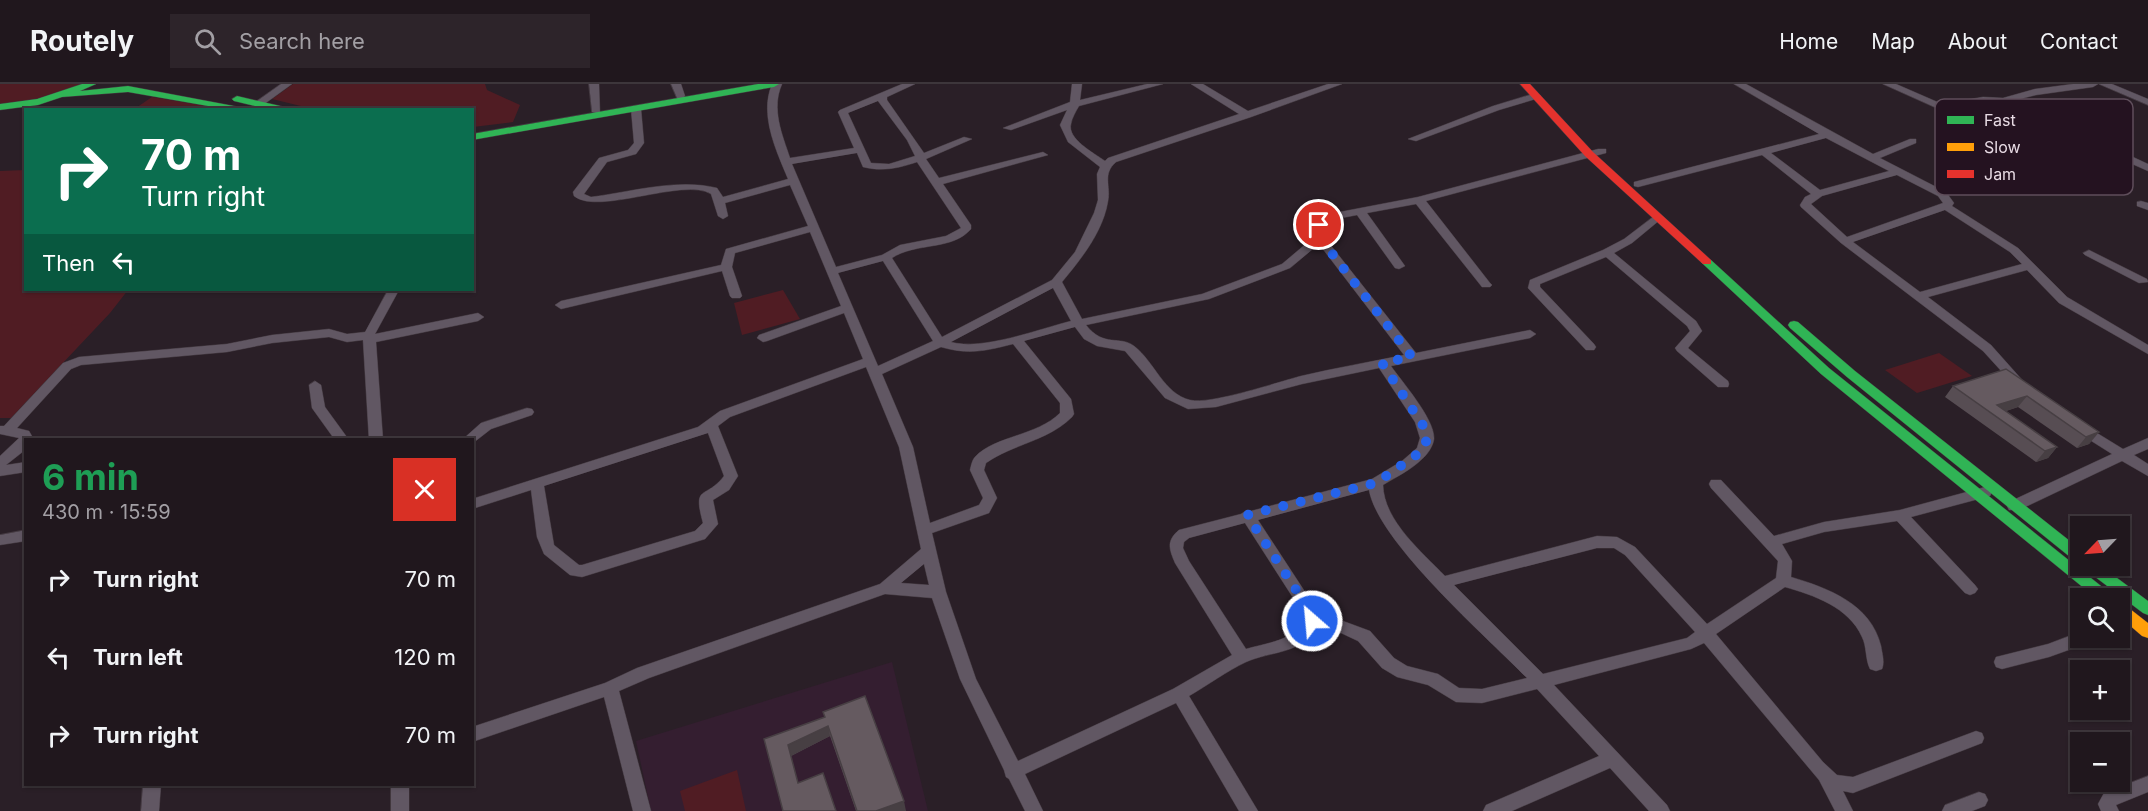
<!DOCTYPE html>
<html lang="en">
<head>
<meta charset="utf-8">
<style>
	:root { --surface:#20171d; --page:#2d242a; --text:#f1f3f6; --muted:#a29fa4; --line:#3d363b }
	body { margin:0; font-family:Inter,sans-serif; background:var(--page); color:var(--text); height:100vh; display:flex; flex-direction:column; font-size:22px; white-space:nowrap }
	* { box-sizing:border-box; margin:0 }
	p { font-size:20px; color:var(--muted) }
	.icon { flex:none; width:33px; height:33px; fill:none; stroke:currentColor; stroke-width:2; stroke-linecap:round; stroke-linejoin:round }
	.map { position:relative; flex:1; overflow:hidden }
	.sheet { position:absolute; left:24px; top:354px; width:450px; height:348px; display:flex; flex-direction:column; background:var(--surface); border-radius:0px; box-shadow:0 2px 4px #0004,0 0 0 2px var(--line) }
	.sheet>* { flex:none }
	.hud { position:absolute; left:24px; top:24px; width:450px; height:183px; border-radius:0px; box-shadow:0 2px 4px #0004,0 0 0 2px var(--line); background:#0b6e4f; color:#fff; overflow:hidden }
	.needle { width:39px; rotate:245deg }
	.fabs { position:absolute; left:2070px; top:432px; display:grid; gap:12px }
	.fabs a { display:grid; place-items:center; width:60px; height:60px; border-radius:0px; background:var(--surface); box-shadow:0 2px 4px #0004,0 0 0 2px var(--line); font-size:30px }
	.pin { position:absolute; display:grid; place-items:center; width:51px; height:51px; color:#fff; margin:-26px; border:3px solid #fff; border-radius:50%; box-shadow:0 2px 6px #0007 }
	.me { position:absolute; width:66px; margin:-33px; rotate:333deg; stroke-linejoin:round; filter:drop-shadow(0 0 4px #0008) }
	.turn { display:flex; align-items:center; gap:21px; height:126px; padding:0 18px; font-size:27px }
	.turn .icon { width:78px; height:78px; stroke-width:2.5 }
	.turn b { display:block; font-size:42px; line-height:51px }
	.then { display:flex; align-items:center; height:57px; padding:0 18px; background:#0003; gap:12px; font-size:22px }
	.round { display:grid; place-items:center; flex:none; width:63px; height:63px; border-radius:0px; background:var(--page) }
	.overview { display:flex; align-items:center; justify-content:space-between; height:102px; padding:0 18px }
	h1 { font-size:36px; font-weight:700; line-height:45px; color:#1e9e55 }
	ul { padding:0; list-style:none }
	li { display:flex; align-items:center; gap:18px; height:78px; padding:0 18px }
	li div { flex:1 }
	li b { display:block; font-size:22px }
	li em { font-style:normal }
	header { display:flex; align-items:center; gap:36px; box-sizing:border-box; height:84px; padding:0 30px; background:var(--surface); border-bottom:2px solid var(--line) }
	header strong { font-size:28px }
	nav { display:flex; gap:33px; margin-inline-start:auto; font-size:21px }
	.search { width:420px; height:54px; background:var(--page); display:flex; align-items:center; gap:15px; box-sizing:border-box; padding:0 21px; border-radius:0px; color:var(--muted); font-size:22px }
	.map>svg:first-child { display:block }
	.built { fill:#341e30 }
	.green { fill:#501c23 }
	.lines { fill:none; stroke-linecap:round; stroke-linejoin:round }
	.street-casing { stroke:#443a41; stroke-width:1 }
	.fast-casing { stroke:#443a41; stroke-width:1 }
	.slow-casing { stroke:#443a41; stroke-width:1 }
	.jam-casing { stroke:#443a41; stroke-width:1 }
	.street { fill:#615763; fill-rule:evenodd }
	.fast { fill:#30b455; fill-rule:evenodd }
	.slow { fill:#ff9f0a; fill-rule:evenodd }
	.jam { fill:#e5322d; fill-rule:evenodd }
	.wall { fill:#574d53 }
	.shaded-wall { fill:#473f43 }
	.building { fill:#655a60; stroke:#473f43; stroke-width:1.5 }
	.route { stroke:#2563eb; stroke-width:10; stroke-dasharray:0 18 }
	.key { fill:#241220; stroke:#5f4e5b; stroke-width:1.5 }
	.key-label { font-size:16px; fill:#e8dbe4 }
</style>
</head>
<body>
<header>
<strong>Routely</strong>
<div class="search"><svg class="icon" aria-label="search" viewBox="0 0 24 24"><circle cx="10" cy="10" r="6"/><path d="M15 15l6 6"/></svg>Search here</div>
<nav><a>Home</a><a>Map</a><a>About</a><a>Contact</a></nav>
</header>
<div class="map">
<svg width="2148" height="727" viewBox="0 0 2148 727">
	<rect width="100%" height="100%" fill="#2a1f27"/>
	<path class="built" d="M892 578 928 727H651L636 657Z"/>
	<g class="green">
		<path d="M0 0H82L42 14 0 20Z"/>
		<path d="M293 0H485L487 6 520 21 513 38 473 43 472 26 313 25 272 15Z"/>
		<path d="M152 13 231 26H133Z"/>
		<path d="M25 86 26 206H128L110 229 11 334H0V87Z"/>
		<path d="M783 206 800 235 742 251 734 219Z"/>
		<path d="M1939 269 1972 292 1917 309 1885 286Z"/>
		<path d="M737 686 746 727H685L680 707Z"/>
	</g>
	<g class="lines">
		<defs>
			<g id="street">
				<path d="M281 0H292L263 21H257V17Z"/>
				<path d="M589 0H599L600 30 592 28Z"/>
				<path d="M671 0H681L685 12 683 14H677Z"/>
				<path d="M772 0H782C771 25 782 50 790 74L854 64 838 28 840 26 902 0H915L887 13V16L924 69 964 53 972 55 926 75 939 94 1043 68 1048 71 943 100 971 141V145C952 167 916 158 892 174L942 253 1052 196 1075 168 1094 129 1098 116 1097 90 1100 83 1068 58 1060 41 1067 26 1011 46 1003 44 1070 18 1072 0H1082L1080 16 1147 0H1163L1079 22C1076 27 1072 34 1071 40 1067 55 1094 69 1105 77L1108 74 1239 30 1191 0H1203L1248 27 1328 0H1342L1251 33 1116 78C1102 90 1111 102 1108 117 1103 148 1081 175 1062 198L1082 235 1202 210 1282 180 1314 153 1315 142 1324 131 1418 113 1598 65H1606V69L1426 117 1490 199 1492 201 1490 203H1482L1416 120 1367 129 1405 182 1399 185 1395 184 1357 131 1331 136 1327 140 1325 154 1416 269 1530 246 1536 250 1530 254 1391 282C1402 298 1435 335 1434 355 1433 362 1428 370 1422 375 1411 386 1396 393 1383 401 1384 437 1422 468 1445 492L1597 452 1617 453 1635 463 1707 540 1776 494 1778 477 1711 404 1709 400 1711 396H1721L1774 452 1824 438 1900 426 1985 403 1990 404 1992 408 1990 412 1911 433 1975 501 1978 505 1975 509 1970 511 1965 509 1897 437 1824 448 1782 460 1792 477 1791 493C1828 504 1871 520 1881 562 1882 569 1885 578 1882 585L1876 587 1870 585C1865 575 1867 563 1862 553 1849 523 1813 511 1785 503L1716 550 1823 678 1837 691 1853 693 1976 647 1982 649 1984 654 1982 659 1853 709 1843 707 1853 727H1835L1819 696 1704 559 1691 565 1554 601 1667 721 1670 727H1649L1610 684 1512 727H1483L1486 721 1599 672 1537 605 1482 619 1456 618 1428 601 1397 593 1382 584 1358 557 1341 549 1316 544C1302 570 1271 567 1246 578 1227 587 1208 601 1189 612L1258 727H1239L1176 619 1025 690 1043 727H1025L1009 695 1006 693 1004 686 960 595 932 514 885 510 649 594 619 607 651 727H633L604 613 472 658V643L605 599 637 584 880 500 921 465 899 363 866 283 730 333 718 342 738 392 729 406 713 416 718 440 705 455 582 493 570 491 544 470 537 453 531 406 472 425V415L698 343 720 327 863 275 844 229 767 257 763 258 757 254 759 251 841 222 810 148 735 169 732 183 742 212 740 214H732L730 212 722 187 561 225 555 221 561 217 721 181 726 165 808 142 790 101 725 119 728 132 723 135 718 132 711 110C684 93 598 132 574 112L573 108 599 74 628 66 634 59 631 25 636 22 641 25 644 59 636 70 607 78 584 110 591 113C631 108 677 94 717 104L723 113 788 95C776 66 759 31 772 0ZM878 17 907 56 915 72 889 80 871 79 848 29ZM857 69 863 83C883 88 899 84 917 78L961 144 946 152 900 161 882 171 836 183 792 80ZM1319 160 1404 271C1370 278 1335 284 1301 292 1278 298 1210 321 1190 316 1164 310 1154 277 1134 262 1120 251 1104 264 1086 241L1209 215 1290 184ZM883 177 933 257 878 282 838 189ZM1053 204 1071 237C1039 245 982 267 951 258ZM1075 243 1084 255 1097 262 1125 267 1165 314 1188 325 1216 323 1302 300 1379 284 1415 338 1420 354 1417 364 1402 377 1372 395 1251 427 1247 426 1241 430 1179 446C1166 457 1169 465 1175 479L1232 571 1173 605 1018 677 976 595 946 508 932 449 989 429 997 414 984 386 986 379C1013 360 1048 357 1072 333L1074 330 1071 315 1024 257ZM1013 260 1060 319V329C1037 352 994 352 975 373 972 376 971 382 970 386L983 414 979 421 930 439 913 363 882 290 941 263C969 271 985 267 1013 260ZM708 349 724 392C706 416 692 399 703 439L695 447 582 481H579L554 461 544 402ZM1369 406C1378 458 1487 553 1527 594L1482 605 1459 604 1438 590 1407 582 1394 574 1370 547 1343 537 1318 532 1311 517 1258 436ZM1245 439 1299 523 1304 537C1293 557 1266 559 1246 565L1189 477 1183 464 1184 458 1189 454ZM1597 464H1614L1625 471 1695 548 1687 554 1543 590 1454 501ZM924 480 929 501 901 499Z"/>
				<path d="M1734 0H1746L1873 70 1910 55H1916V59L1880 74 1946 108 1954 119 1952 122 2018 164 2067 213 2148 261V270L2059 219 2027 186 1928 213 1991 261 2024 298 2022 301H2014L1983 267 1841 159 1801 123 1800 121 1805 113 1811 110 1762 71 1638 103 1634 102V98L1819 50ZM1826 54 1889 87 1820 106 1771 69ZM1897 91 1938 112 1943 119 1847 153 1811 120 1822 112ZM1945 126 2010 168 2022 180 1920 208 1853 158Z"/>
				<path d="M1883 0H1896L1942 20 1983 13 2003 14 2035 5 2073 0H2098L2093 3 2036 11 2012 17 2148 80V87L2103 67 2082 78V95L2052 109H2044V105L2073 92C2069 72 2079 71 2095 63L2001 20 1983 19 1941 26Z"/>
				<path d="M2099 0H2112L2148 15V21Z"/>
				<path d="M1536 9 1541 12 1539 14 1499 26 1416 57 1408 55 1493 22Z"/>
				<path d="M2141 117 2148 119V126L2137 122V118Z"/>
				<path d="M1657 130 1662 133 1661 135 1632 159 1614 169 1696 237 1702 247 1688 264 1728 297 1729 300 1728 303H1718L1677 267 1675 264 1690 247 1687 242 1606 173 1540 200V203L1594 260 1596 263 1594 266H1586L1528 204 1530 196 1603 166 1624 155Z"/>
				<path d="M2089 166 2147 195 2148 198 2139 199 2085 171 2083 169Z"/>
				<path d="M388 206H399L375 250 478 229 484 233 478 237 376 258 383 356H369L363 256 347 258 329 253 272 259 227 268 81 281 71 285 17 344 29 347 33 354 26 356 25 366 6 381 26 378V388L0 392V372L19 354 0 350V342H4L63 279 79 273 227 260 272 251 329 245 347 250 365 248Z"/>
				<path d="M315 297 321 301 325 323 349 356H335L312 324 309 301Z"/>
				<path d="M527 324 532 325 534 328 532 331 491 345 473 359 472 356H462L481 339Z"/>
				<path d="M2079 338 2123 365 2148 354V365L2134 371 2148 380V392L2122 377 2019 426H2009L2007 422 2009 418 2112 370 2074 346 2072 343 2074 340Z"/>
				<path d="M26 446V457L0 461V451Z"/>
				<path d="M2080 548V554H2090L2088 559 2049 573 2002 585 1996 583 1994 578 1996 573 2048 560Z"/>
				<path d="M2148 692V708L2116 721 2119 727H2101L2098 720 2104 709Z"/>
				<path d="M143 700H161L159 727H141Z"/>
				<rect x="391" y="700" width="18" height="27"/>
				<path d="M1979 708 1985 710 1988 716 1985 722 1972 727H1942L1945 721Z"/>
			</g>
			<g id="fast">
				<path d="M82 0H96L80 7 128 2 255 26H231L128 8 62 13 38 21 0 26V20L37 15Z"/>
				<path d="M758 0H779L774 3 472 56V50Z"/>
				<path d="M237 12 289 24 290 26H271L234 17 232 15Z"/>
				<path d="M1707 175 1711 176 1829 284 2111 510 2113 514H2096L1821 290 1703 180 1701 178Z"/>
				<path d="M1794 237 1798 238 1855 287 2080 465V478L2075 477 1847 293 1790 244 1788 241 1790 238Z"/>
				<path d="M2084 482H2101L2148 517V531L2143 529 2086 486Z"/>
			</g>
			<path id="slow" d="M2120 519 2125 521 2148 539V554L2142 552 2120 533Z"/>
			<path id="jam" d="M1520 0H1530L1593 68 1711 176V180H1703L1585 72Z"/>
		</defs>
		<use href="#street" class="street-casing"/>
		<use href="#fast" class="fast-casing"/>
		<use href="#slow" class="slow-casing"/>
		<use href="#jam" class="jam-casing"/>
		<use href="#street" class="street"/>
		<use href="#fast" class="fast"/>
		<use href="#slow" class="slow"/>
		<use href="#jam" class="jam"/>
	</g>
	<g class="wall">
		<path d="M2006 285 2099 348 2089 360 2077 364 2018 323 2006 327 2057 363 2048 374 2036 378 1945 313 1953 302Z"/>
		<path d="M824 634 906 727H856L830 652 791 672 783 727 764 655Z"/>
	</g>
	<g class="shaded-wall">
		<path d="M2027 312 2018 323 1994 331 1997 321Z"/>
		<path d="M2099 348 2089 360 2077 364 2086 353Z"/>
		<path d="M2057 363 2048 374 2036 378 2045 367Z"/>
		<path d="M828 642 830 652 791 672 788 661Z"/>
		<path d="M904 717 906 727H876Z"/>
	</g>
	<g class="building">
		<path d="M2006 285 2099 348 2086 353 2027 312 1997 321 2057 363 2045 367 1953 302Z"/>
		<path d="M865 612 904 717 876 727H857L828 642 788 661 798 699 823 689 836 727H783L764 655 825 633 823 628Z"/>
	</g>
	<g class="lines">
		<path class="route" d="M1312 537 1306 521 1247 431 1376 399 1422 367 1427 355 1426 346 1382 279 1412 273 1320 154 1319 141"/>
	</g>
	<rect x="1935" y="15" width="198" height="96" rx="9" class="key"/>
	<rect x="1947" y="32" width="27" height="8" fill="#30b455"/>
	<rect x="1947" y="59" width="27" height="8" fill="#ff9f0a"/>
	<rect x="1947" y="86" width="27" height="8" fill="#e5322d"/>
	<g class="key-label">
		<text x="1984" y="42">Fast</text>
		<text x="1984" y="69">Slow</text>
		<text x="1984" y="96">Jam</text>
	</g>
</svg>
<div class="fabs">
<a><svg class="needle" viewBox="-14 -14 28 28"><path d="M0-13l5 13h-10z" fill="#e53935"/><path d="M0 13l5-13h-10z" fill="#a29fa4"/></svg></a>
<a><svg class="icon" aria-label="search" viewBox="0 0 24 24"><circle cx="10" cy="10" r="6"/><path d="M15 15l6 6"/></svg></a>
<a>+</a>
<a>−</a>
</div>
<div class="pin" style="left:1319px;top:141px;background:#d93025"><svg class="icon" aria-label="arrive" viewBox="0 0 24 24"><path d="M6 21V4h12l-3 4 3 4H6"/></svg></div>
<svg class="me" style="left:1312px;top:537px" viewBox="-20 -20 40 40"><circle r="17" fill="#2563eb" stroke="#fff" stroke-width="3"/><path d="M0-11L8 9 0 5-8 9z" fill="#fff"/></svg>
<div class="hud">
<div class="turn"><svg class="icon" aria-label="right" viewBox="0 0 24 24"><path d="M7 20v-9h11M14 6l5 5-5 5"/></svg><div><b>70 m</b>Turn right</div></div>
<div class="then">Then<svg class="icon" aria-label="left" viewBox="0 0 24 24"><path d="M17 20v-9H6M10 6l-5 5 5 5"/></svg></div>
</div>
<section class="sheet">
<div class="overview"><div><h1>6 min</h1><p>430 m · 15:59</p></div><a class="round" style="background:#d93025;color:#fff"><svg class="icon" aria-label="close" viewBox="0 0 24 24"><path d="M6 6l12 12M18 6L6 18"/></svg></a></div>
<ul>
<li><svg class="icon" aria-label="right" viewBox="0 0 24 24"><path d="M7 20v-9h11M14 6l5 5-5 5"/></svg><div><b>Turn right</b></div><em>70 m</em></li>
<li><svg class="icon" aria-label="left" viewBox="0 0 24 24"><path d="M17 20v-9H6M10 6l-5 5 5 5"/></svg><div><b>Turn left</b></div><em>120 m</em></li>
<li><svg class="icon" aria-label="right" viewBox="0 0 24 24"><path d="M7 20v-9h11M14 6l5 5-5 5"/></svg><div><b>Turn right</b></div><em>70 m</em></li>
</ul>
</section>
</div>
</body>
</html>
